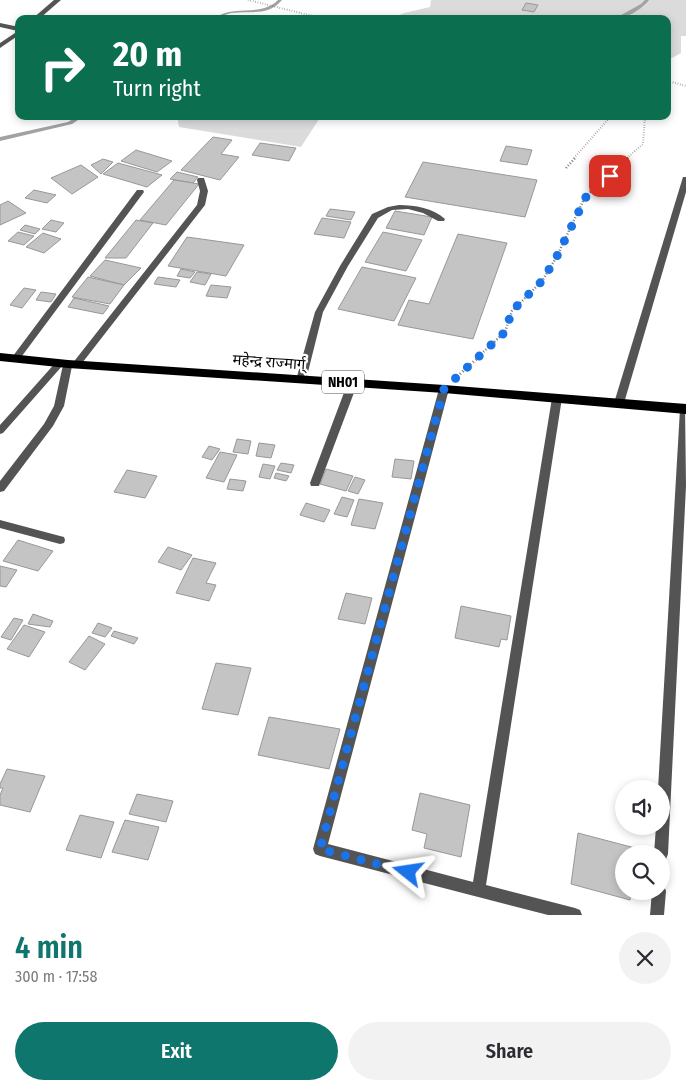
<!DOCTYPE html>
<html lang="en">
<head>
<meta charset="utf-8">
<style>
	:root { --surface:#fff; --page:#f2f2f3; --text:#2b2b33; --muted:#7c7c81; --accent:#0f766e }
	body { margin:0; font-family:"Fira Sans Condensed","Noto Sans Devanagari",sans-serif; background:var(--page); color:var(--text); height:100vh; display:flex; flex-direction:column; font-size:19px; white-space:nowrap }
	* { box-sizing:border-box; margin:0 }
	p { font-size:16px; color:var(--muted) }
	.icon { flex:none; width:28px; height:28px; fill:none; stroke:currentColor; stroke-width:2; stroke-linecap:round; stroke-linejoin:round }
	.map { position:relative; height:915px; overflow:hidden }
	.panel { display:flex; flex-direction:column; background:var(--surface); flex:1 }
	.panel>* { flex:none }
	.hud { position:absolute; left:15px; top:15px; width:656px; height:105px; border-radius:10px; box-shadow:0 2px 8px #0003; background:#0b6e4f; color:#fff; overflow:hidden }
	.buttons { position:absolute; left:615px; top:780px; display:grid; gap:10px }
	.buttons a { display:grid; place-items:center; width:55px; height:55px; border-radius:50%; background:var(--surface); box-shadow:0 2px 8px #0003; font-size:25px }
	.pin { position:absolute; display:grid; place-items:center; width:42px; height:42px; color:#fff; margin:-21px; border-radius:10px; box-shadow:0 2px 8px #0006 }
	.me { position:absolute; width:55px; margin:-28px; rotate:285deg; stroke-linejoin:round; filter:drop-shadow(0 0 4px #0008) }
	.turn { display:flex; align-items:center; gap:18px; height:105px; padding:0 15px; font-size:22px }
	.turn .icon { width:65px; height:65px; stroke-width:2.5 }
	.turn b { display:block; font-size:35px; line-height:42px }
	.round { display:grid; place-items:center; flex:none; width:52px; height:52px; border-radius:26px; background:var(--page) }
	.headline { display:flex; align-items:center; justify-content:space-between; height:85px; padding:0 15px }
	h1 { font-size:30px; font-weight:600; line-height:38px; color:var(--accent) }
	.button { display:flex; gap:10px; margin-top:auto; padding:10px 15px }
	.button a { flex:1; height:58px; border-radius:30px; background:var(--accent); color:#fff; font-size:20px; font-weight:600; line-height:58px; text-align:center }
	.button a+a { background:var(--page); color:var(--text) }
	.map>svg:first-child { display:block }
	.green { fill:#dbdbdb }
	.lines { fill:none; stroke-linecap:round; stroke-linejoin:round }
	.stream { fill:#a2a2a2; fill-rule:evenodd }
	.building { fill:#c4c4c4; stroke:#989898 }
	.path-far2 { stroke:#767676; stroke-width:2; stroke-dasharray:0.5 2; stroke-linecap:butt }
	.path-far1 { stroke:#767676; stroke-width:2.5; stroke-dasharray:1 2; stroke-linecap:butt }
	.path { stroke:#767676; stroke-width:3; stroke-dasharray:1 2.5; stroke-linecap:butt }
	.minor { fill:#545454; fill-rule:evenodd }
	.trunk { fill:#000; fill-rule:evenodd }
	.route { stroke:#1a73e8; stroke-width:9; stroke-dasharray:0 16.2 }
	.labels { text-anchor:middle; stroke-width:4.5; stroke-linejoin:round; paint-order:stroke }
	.shield { fill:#fff; stroke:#4c4c4c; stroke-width:1 }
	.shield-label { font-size:14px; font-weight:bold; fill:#000 }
	.street-label { font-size:15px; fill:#000; stroke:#fff }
</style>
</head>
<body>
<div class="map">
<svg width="686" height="915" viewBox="0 0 686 915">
	<rect width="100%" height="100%" fill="#fff"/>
	<g class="green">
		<path d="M431 0H686V36H681V53L668 60V19H390L404 13 430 7Z"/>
		<path d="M177 116H321L301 147 179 127Z"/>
	</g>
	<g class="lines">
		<g class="stream">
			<path d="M278 0H282C267 17 252 10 232 13 225 14 220 19 213 19 235 3 260 18 278 0Z"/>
			<path d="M645 0H649C642 9 626 19 614 19L641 4Z"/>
			<path d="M78 116H84L72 124 0 141V137L68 122Z"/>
		</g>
	</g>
	<g class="building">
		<path d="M526 3 538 5 534 12 522 10Z"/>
		<path d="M213 137 232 140 221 154 239 157 220 180 181 170Z"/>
		<path d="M260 143 296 148 289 161 252 155Z"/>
		<path d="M506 146 532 150 527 165 500 161Z"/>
		<path d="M136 150 172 161 157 172 121 161Z"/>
		<path d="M103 159 113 162 101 174 91 165Z"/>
		<path d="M423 162 537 180 525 217 405 197Z"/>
		<path d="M118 163 162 175 147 187 103 174Z"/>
		<path d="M81 165 98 177 72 194 51 178Z"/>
		<path d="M177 172 198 177 193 183 170 179Z"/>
		<path d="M174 180 199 184 166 225 140 220Z"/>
		<path d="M34 190 56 195 47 203 25 198Z"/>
		<path d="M8 201 26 213 0 225V205Z"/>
		<path d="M330 209 355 212 351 220 326 216Z"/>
		<path d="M395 211 432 217 424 235 386 228Z"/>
		<path d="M322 218 351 222 344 238 314 234Z"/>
		<path d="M51 220 64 223 56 232 42 229Z"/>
		<path d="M136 220 153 223 126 258H105Z"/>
		<path d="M25 225 40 229 35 234 20 230Z"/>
		<path d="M18 232 34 236 24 245 8 241Z"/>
		<path d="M383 232 422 240 406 271 365 262Z"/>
		<path d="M43 233 61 239 44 253 26 247Z"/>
		<path d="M458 234 507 243 473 339 398 325 409 300 429 304Z"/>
		<path d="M187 237 244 245 226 276 168 266Z"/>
		<path d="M105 260 141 268 124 285 90 276Z"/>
		<path d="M362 267 416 278 394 321 338 309Z"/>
		<path d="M181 269 195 272 190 278 177 276Z"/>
		<path d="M197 272 211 274 205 285 190 282Z"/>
		<path d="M88 277 124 285 110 304 72 297Z"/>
		<path d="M158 277 180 280 176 287 154 284Z"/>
		<path d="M211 285 231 287 227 298 206 296Z"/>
		<path d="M24 288 36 290 22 308 10 305Z"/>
		<path d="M41 292 56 294 51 302 36 300Z"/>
		<path d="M74 298 109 306 103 314 68 307Z"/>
		<path d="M237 439 251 441 248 454 233 452Z"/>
		<path d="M259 443 275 445 271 458 256 456Z"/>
		<path d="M209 446 220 449 212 460 202 457Z"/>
		<path d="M220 452 237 455 224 482 206 478Z"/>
		<path d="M395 459 414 461 411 479 392 477Z"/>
		<path d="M281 463 294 465 291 473 277 470Z"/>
		<path d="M263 464 275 466 270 479 259 477Z"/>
		<path d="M326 469 353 476 346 491 320 484Z"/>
		<path d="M127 470 157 476 145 498 114 492Z"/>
		<path d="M276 473 289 476 286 481 274 478Z"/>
		<path d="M355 477 365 480 358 494 348 491Z"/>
		<path d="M230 479 246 481 243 491 227 489Z"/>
		<path d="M342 497 354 500 347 517 334 514Z"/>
		<path d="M359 499 383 503 375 529 351 525Z"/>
		<path d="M306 503 330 510 324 522 300 515Z"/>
		<path d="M18 540 53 551 38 571 3 561Z"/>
		<path d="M168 547 192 555 181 570 158 562Z"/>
		<path d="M193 558 216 563 206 583 216 585 209 601 176 593Z"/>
		<path d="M0 566 17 570 6 587 0 586Z"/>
		<path d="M346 593 372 598 365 624 338 619Z"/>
		<path d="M461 606 511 616 507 640 501 639 499 647 455 638Z"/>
		<path d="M33 614 53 621 50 627 28 624Z"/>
		<path d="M14 618 23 620 11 640 1 637Z"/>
		<path d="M98 623 112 628 105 637 92 633Z"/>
		<path d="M24 625 45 632 29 657 7 649Z"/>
		<path d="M114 631 138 638 134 644 111 636Z"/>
		<path d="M89 636 105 644 85 670 69 662Z"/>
		<path d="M216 663 251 668 238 715 202 709Z"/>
		<path d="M269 717 340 729 329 769 258 755Z"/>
		<path d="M7 769 45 776 30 812 0 805V795L3 788H0V784Z"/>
		<path d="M420 793 470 805 461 857 424 848 427 834 412 830Z"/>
		<path d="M137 794 173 801 166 822 129 814Z"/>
		<path d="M80 815 114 822 101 858 66 850Z"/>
		<path d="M125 820 159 827 148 860 112 852Z"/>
		<path d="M578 833 635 848 634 854H624V891H631L630 900 571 884Z"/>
	</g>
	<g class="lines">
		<g class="path-far2">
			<path d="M248 0 325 19"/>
			<path d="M668 81 686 86"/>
			<path d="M574 158 611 116"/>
			<path d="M627 158 643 144 645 116"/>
		</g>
		<g class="path-far1">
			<path d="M566 168 576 157"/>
			<path d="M479 356 505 332 512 311 542 281 556 258 585 197 629 157"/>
		</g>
		<path class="path" d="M460 374 481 355"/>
		<g class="minor">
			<path d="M54 0H61L39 19H32Z"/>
			<path d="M0 23 19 27V35L0 48V43L18 31 0 27Z"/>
			<path d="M683 177H686V192L624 403 622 405H616L614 403Z"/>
			<path d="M198 178H204L208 191 205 205 79 367 76 368 72 366 64 406 53 426 4 491 0 492V481L44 424 54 406 63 365 3 433 0 434V425L57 361 60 360 64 363 68 361 72 364 197 205 200 191 197 180Z"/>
			<path d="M137 190H143L144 192 19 360H13L11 358 13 356Z"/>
			<path d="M399 205C415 205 433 208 445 219L444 221H438L423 213 408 209 392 210 378 218 348 266 323 312 306 380 304 382H298L296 380 315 312 340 266 372 214 388 207Z"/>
			<path d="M353 379 358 382 320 483 319 486H311L310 483 348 382Z"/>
			<path d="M444 386 449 389 328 844 473 882 552 398 557 395 562 398 486 885 575 908 580 910 582 915H548L320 856 315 854 313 849 439 389Z"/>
			<path d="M685 406 686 486 668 854 666 859 661 861V854H654L656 826H661V789H658L680 409Z"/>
			<path d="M0 520 60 536 64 537 65 540 64 543 60 544 0 528Z"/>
			<path d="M661 885 664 886 666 891 664 915H650L652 891H661Z"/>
		</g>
		<path class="trunk" d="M0 353 68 360 444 385 686 404V414L444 393 68 368 0 361Z"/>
	</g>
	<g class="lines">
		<path class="route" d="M408 872 320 849 444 389 505 332 512 311 542 281 556 258 586 197 610 176"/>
	</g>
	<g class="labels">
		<rect class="shield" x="322" y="370.5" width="42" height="23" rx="4"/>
		<g class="shield-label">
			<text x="343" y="387">NH01</text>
		</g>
		<g class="street-label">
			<text transform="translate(269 362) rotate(4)" y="5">महेन्द्र राज्मार्ग्</text>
		</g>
	</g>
</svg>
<div class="buttons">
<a><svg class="icon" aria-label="sound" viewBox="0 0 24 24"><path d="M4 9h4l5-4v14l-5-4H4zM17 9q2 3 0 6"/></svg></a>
<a><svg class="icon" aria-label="search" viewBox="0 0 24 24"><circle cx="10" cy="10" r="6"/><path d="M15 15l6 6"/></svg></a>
</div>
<div class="pin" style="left:610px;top:176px;background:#d93025"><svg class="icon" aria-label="arrive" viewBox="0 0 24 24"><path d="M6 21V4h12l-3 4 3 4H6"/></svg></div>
<svg class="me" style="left:408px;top:872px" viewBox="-20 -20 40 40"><path d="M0-17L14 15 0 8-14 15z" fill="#1a73e8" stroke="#fff" stroke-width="4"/></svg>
<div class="hud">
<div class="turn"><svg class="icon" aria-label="right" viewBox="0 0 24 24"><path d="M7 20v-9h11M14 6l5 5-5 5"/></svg><div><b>20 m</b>Turn right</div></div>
</div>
</div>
<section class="panel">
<div class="headline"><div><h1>4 min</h1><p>300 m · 17:58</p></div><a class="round"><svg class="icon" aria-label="close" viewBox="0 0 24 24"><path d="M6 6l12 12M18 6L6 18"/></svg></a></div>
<div class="button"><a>Exit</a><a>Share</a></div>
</section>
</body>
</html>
